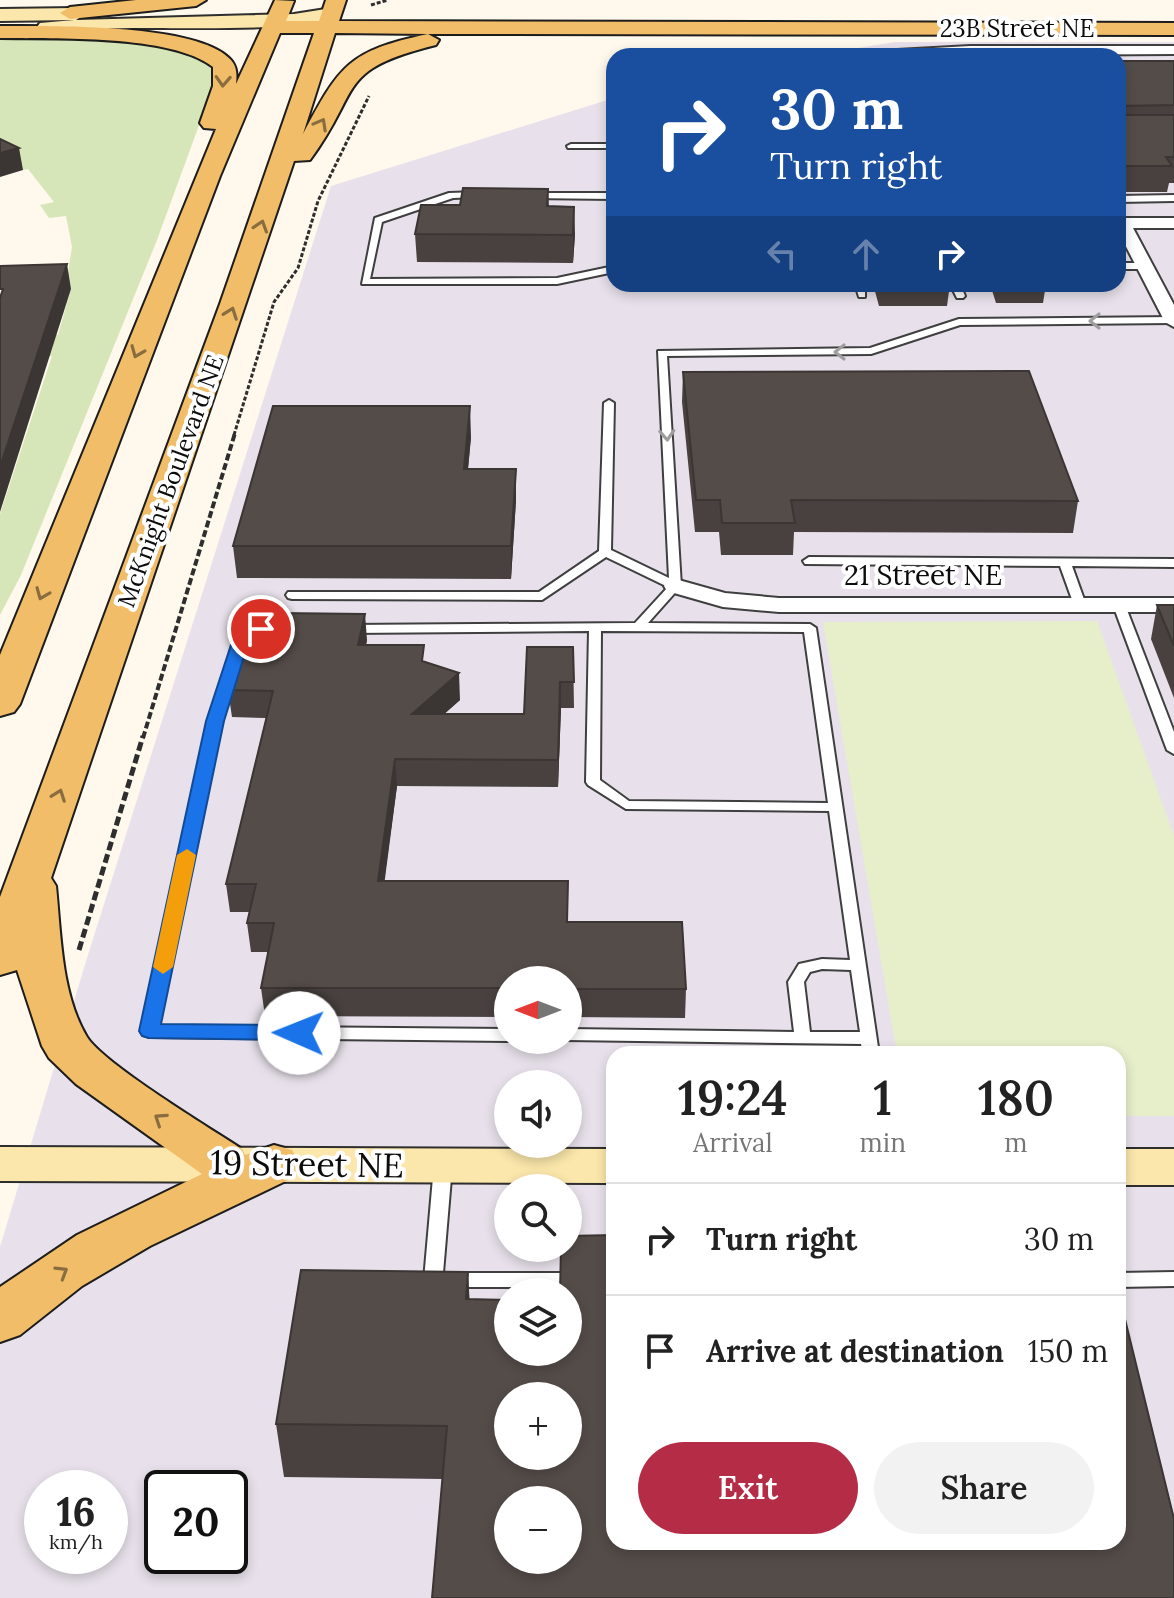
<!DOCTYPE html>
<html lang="en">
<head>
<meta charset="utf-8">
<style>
	:root { --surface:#fff; --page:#f2f2f2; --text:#222; --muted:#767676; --line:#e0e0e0; --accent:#b52c46 }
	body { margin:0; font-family:Lora,serif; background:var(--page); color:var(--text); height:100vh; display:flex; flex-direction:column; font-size:30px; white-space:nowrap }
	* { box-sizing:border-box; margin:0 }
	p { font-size:26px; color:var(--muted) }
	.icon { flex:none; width:44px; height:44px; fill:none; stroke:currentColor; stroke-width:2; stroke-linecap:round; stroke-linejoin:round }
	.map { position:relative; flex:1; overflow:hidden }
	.panel { position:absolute; left:606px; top:1046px; width:520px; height:504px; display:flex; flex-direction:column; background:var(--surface); border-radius:24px; box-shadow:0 4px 12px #0003 }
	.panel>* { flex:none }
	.hud { position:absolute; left:606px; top:48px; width:520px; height:244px; border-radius:24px; box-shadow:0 4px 12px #0003; background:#1a4fa0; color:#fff; overflow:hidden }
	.needle { width:52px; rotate:270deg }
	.controls { position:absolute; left:494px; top:966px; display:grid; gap:16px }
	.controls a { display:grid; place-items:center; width:88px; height:88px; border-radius:50%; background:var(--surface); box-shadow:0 4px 12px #0003; font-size:40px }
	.speed { position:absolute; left:24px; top:1470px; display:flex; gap:16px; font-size:40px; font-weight:700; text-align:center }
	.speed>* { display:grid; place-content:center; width:104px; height:104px; border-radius:50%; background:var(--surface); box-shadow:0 4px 12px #0003; line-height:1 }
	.speed small { font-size:20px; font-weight:400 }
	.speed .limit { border:4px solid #111; border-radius:12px; background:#fff; color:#111 }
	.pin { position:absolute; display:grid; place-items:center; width:68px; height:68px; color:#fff; margin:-34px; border:4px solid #fff; border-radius:50%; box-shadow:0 2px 8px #0007 }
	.me { position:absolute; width:88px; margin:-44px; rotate:271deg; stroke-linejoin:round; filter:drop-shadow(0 0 6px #0008) }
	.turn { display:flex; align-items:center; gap:28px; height:168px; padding:0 32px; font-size:36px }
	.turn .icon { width:104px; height:104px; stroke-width:2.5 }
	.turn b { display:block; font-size:56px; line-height:68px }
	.lanes { display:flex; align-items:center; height:76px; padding:0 32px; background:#0003; justify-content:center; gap:40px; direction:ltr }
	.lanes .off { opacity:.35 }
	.eta { display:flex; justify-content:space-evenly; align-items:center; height:136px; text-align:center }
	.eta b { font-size:48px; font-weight:600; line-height:56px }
	.primary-button { display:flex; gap:16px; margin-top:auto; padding:16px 32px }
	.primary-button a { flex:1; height:92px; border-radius:48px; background:var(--accent); color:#fff; font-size:32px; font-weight:600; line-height:92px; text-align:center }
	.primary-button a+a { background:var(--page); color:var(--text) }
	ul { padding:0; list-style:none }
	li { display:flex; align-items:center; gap:24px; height:112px; padding:0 32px; border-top:2px solid var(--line) }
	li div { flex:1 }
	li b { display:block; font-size:30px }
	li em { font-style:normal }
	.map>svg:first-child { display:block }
	.industrial { fill:#e8e1eb; fill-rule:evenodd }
	.green { fill:#d7e6b8 }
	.pitch { fill:#e7eeca }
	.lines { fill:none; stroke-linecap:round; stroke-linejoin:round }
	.lane-casing { stroke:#3f3f3f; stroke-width:4 }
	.street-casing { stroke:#3f3f3f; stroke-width:4 }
	.secondary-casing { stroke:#2e2e2e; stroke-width:4 }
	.primary-casing { stroke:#1d1d1d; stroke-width:4 }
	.path-far2 { stroke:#2e2e2e; stroke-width:3; stroke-dasharray:4 2; stroke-linecap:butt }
	.path-far1 { stroke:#2e2e2e; stroke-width:4; stroke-dasharray:7 3; stroke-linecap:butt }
	.path { stroke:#2e2e2e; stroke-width:5; stroke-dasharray:9 4; stroke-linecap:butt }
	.lane { fill:#fff; fill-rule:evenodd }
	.street { fill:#fff; fill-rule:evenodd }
	.secondary { fill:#fbe7ab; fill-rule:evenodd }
	.primary { fill:#f1bd69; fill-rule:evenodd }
	.wall { fill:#48413f }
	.shaded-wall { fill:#3b3533 }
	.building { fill:#544c49; stroke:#3b3533; stroke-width:2; fill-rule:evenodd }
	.oneway { stroke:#8a6d3f }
	.oneway2 { stroke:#9e9e9e }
	.route { fill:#1a73e8; stroke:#114b97; stroke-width:2 }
	.slow { fill:#f59e0b }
	.labels { text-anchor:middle; stroke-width:8; stroke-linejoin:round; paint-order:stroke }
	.far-street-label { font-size:24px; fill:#0c0c0c; stroke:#fff }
	.street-label { font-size:28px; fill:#0c0c0c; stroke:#fff }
	.near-street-label { font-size:34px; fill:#0c0c0c; stroke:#fff }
</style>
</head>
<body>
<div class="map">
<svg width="1174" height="1598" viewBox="0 0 1174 1598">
	<rect width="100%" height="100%" fill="#fef8ed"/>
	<path class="industrial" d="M895 42H1174V1598H0V1247L87 958 331 186 614 98V284H1118V56H809ZM508 980H568V1040H508ZM614 1054H1118V1542H614ZM508 1084H568V1144H508ZM508 1188H568V1248H508ZM508 1292H568V1352H508ZM508 1396H568V1456H508ZM42 1488H110V1556H42ZM162 1488H230V1556H162ZM508 1500H568V1560H508Z"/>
	<path class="green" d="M0 36 154 43 203 59 213 71V87L157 240 21 575 0 615V514L52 356 0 357 13 337 58 335 71 289 67 279 72 247 66 216 49 218 40 205 54 202 28 169 23 170 0 160Z"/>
	<path class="pitch" d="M1097 621 1174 836V1116H1118V1054H897L823 622Z"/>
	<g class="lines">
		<defs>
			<g id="lane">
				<path d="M571 144H614V148H568L567 146Z"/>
				<path d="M478 192 482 195 481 197 453 198 382 222 370 279 557 278 614 266V272L557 284H362L375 218 449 193Z"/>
				<path d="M530 193H614V199L527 198 526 196Z"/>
				<path d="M1174 195V201L1118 202V196Z"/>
				<path d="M1118 263H1143L1148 266 1143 269H1118Z"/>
				<path d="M726 284H736V286L731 289 728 288Z"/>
				<path d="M855 284H865V297H859Z"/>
				<path d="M950 284H960L965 296 963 298H957Z"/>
				<path d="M1174 317 1173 323 960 325 871 354 667 356 681 586 648 623 810 624 816 628 879 1054H863L861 1044 566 1040H568V1029L794 1032 788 982 799 964 822 959 850 960 829 811 626 809 588 785 586 782 589 631 348 633 342 629 348 625 635 623 668 587 606 557 542 600 292 599 288 598 286 595 288 592H539L599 551 604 403 609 400 614 403 611 550 669 578 658 351 870 348 959 319ZM601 631 804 632 828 803 629 801 600 780ZM822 969 851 970 860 1032H810L804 982 810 972Z"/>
				<path d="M809 557 1174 559V567L1072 566 1086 605 1080 609 1074 605 1060 566 805 564 803 561Z"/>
				<path d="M1119 601 1125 605 1174 732V754L1167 750 1113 605Z"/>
				<path d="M261 625H291L297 629 291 633H264L246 647 222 721 158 1026 508 1029V1040H510L508 1041 149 1037 143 1035 141 1031 208 721 234 645Z"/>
				<path d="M443 1160 449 1161 452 1166 443 1273H614V1287H433L427 1285 424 1280 434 1166 437 1161Z"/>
				<path d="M1174 1272V1286L1118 1287V1273Z"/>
			</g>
			<g id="street">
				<path d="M970 46H1174V54L853 56 860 52Z"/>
				<path d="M1118 218H1174V228H1133L1174 305V327L1165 322 1118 231Z"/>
				<path d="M675 579 725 593 779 598H1174V612H779L723 607 667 591 664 586 667 581Z"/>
			</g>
			<g id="secondary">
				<path d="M76 8 85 14 76 20 294 14 332 8 341 14C324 33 167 27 134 28 105 28 76 31 47 33L40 31 37 27 40 23 74 20 0 21V9Z"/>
				<path d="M0 1147 614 1149V1183L0 1181Z"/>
				<rect x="1118" y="1149" width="56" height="36"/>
			</g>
			<g id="primary">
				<path d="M136 0H206L196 6 70 19 60 13 70 7Z"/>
				<path d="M275 0 294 1 286 21H319L326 0H346L339 21 1174 23V35L428 34 439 40 436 45C334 70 363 89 310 160L294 161 51 878 56 886C61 934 61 994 87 1037 104 1064 210 1128 242 1149L245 1155 274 1145 292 1150 300 1164 292 1178 150 1246 82 1286 20 1335 0 1342V1287L77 1235 202 1174 76 1084 49 1058 42 1046 17 970 0 975V897L220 304 314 33H280L220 176 20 704 14 712 0 716V655L216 129 204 128 200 123 213 86V67C171 34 54 39 0 38V26C49 26 199 23 231 60 237 67 237 75 236 84ZM335 33 428 34C348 51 340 65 303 134Z"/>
			</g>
		</defs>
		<use href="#lane" class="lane-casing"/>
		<use href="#street" class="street-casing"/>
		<use href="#secondary" class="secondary-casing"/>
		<use href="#primary" class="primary-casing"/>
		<g class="path-far2">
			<path d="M371 5 388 0"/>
			<path d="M234 435 274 302 298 268 318 201 369 96"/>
		</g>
		<path class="path-far1" d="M143 738 235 433"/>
		<path class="path" d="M79 950 143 736"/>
		<use href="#lane" class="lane"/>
		<use href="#street" class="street"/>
		<use href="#secondary" class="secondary"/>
		<use href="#primary" class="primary"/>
	</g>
	<g class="wall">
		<path d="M1118 61H1174V183H1169L1167 192H1118Z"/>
		<path d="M548 189 549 206 575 234 573 263 417 262 415 234 460 205Z"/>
		<path d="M873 284H950L947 306H879Z"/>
		<path d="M990 284H1046L1043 303H996Z"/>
		<path d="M683 372 1078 501 1073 533 794 532 793 555H721L719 532H695L682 402Z"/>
		<path d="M471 437 468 469 516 500 511 579 237 578 233 546Z"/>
		<path d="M1157 605H1174V698L1151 639Z"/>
		<path d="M367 640 366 645 425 662 460 700 444 714H524L573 647 574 708H561L558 787 397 786 384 881 568 922 686 989 685 1018 568 1017V980H508V1017L265 1016 261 988 268 952H251L247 923 250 912H230L226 884 266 718 232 717 228 690Z"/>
		<path d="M468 1272 469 1299 614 1542 442 1479 284 1477 276 1424Z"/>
	</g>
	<g class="shaded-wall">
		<path d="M19 148 23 170 0 177V153Z"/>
		<path d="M574 207 575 234 573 263V235Z"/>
		<path d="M67 264 71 289 0 512V467Z"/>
		<path d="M470 406 471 437 465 500 464 469Z"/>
		<path d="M516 469V500L511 579V546Z"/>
		<path d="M365 614 367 640 360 671 358 645Z"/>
		<path d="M459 673 460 700 414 741 412 714Z"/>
		<path d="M560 682 561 708 558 787V760Z"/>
		<path d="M395 759 397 786 381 909 378 881Z"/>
		<path d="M468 1272 471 1325 466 1299Z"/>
	</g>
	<g class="building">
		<path d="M1025 53H1112L1113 56H1027Z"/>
		<path d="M938 55H986V56H939Z"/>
		<path d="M1118 61H1174V105L1120 106 1122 115H1174V157H1166L1172 166H1118Z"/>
		<path d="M0 139 19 148 0 153Z"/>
		<path d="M463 188 548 189 547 206 574 207 573 235 415 234 421 205H460Z"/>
		<path d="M67 264 0 467V298L3 289H0V266Z"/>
		<path d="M1029 371 1078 501 791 500 795 523H722L720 500H696L683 372Z"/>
		<path d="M273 406H470L464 469H516L511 546H233Z"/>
		<path d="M1157 605H1174V646Z"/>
		<path d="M278 613 365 614 358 645H424L422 661 459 673 412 714H524L527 647H573L574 682H560L558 760 395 759 378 881H568L567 922H682L686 989H568V980H508V988H261L274 923H247L256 884H226L273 691 228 690 244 637H271Z"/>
		<path d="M614 1235V1542H1118V1307H1122L1174 1519V1598H432L447 1426 276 1424 301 1270 468 1272 466 1299 508 1300V1352H568V1292H560L561 1248H568V1236ZM508 1396H568V1456H508ZM508 1500H568V1560H508Z"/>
	</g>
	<defs><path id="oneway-chevron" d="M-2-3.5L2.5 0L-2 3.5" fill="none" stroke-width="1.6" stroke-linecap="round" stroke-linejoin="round" transform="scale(2)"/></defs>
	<g class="oneway">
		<use href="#oneway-chevron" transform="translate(223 81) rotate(93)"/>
		<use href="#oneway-chevron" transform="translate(321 124) rotate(-61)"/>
		<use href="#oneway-chevron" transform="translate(261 226) rotate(-72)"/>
		<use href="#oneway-chevron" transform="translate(231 313) rotate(-70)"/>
		<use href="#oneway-chevron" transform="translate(137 352) rotate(112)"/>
		<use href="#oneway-chevron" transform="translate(42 594) rotate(112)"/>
		<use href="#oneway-chevron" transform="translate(59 795) rotate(-70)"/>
		<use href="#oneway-chevron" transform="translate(160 1119) rotate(-146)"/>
		<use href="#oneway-chevron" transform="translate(62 1272) rotate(-32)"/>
	</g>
	<g class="oneway2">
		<use href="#oneway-chevron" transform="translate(1095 321) rotate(180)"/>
		<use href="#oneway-chevron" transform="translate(840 352) rotate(180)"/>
		<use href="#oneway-chevron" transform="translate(667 435) rotate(87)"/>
	</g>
	<path class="route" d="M261 625 269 629 247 647 224 721 161 1024 299 1025 306 1027 309 1033 306 1038 299 1040 149 1038 142 1036 139 1031 206 721 231 645Z"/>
	<path class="slow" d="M187 849 196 855 173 967 163 974 153 967 177 855Z"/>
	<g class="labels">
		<g class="far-street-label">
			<text x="1017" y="37">23B Street NE</text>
			<text transform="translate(171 481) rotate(-70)" y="8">McKnight Boulevard NE</text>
		</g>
		<g class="street-label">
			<text x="923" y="585">21 Street NE</text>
		</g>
		<g class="near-street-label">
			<text transform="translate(307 1164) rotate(1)" y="12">19 Street NE</text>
		</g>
	</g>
</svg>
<div class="controls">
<a><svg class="needle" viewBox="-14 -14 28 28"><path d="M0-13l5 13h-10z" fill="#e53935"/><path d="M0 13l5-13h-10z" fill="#767676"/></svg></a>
<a><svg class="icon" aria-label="sound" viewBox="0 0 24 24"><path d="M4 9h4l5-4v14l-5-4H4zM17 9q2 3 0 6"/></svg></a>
<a><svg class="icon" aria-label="search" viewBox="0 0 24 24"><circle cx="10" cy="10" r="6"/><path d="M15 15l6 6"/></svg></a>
<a><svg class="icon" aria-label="layers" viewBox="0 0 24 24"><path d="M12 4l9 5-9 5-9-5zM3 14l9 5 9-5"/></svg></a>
<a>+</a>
<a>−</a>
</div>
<div class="speed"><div>16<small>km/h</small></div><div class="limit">20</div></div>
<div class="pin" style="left:261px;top:629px;background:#d93025"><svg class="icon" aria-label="arrive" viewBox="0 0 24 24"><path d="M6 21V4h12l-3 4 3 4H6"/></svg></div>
<svg class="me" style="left:299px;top:1033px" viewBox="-20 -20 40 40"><circle r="19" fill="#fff"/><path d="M0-13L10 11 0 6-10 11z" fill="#1a73e8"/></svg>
<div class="hud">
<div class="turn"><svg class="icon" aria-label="right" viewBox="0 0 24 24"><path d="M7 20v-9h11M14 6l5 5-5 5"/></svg><div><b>30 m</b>Turn right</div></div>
<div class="lanes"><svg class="icon off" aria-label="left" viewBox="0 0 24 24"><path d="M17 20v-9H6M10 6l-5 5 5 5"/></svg><svg class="icon off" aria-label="ahead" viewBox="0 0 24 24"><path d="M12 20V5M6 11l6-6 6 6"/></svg><svg class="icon" aria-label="right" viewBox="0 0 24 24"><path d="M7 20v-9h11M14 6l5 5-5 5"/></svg></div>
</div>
<section class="panel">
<div class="eta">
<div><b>19:24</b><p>Arrival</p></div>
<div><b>1</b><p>min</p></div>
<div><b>180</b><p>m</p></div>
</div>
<ul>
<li><svg class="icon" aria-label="right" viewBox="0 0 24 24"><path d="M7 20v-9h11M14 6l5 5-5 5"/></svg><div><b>Turn right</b></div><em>30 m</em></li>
<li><svg class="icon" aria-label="arrive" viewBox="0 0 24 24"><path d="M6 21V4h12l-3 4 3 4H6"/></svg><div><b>Arrive at destination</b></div><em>150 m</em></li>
</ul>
<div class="primary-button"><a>Exit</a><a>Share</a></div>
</section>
</div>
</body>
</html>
